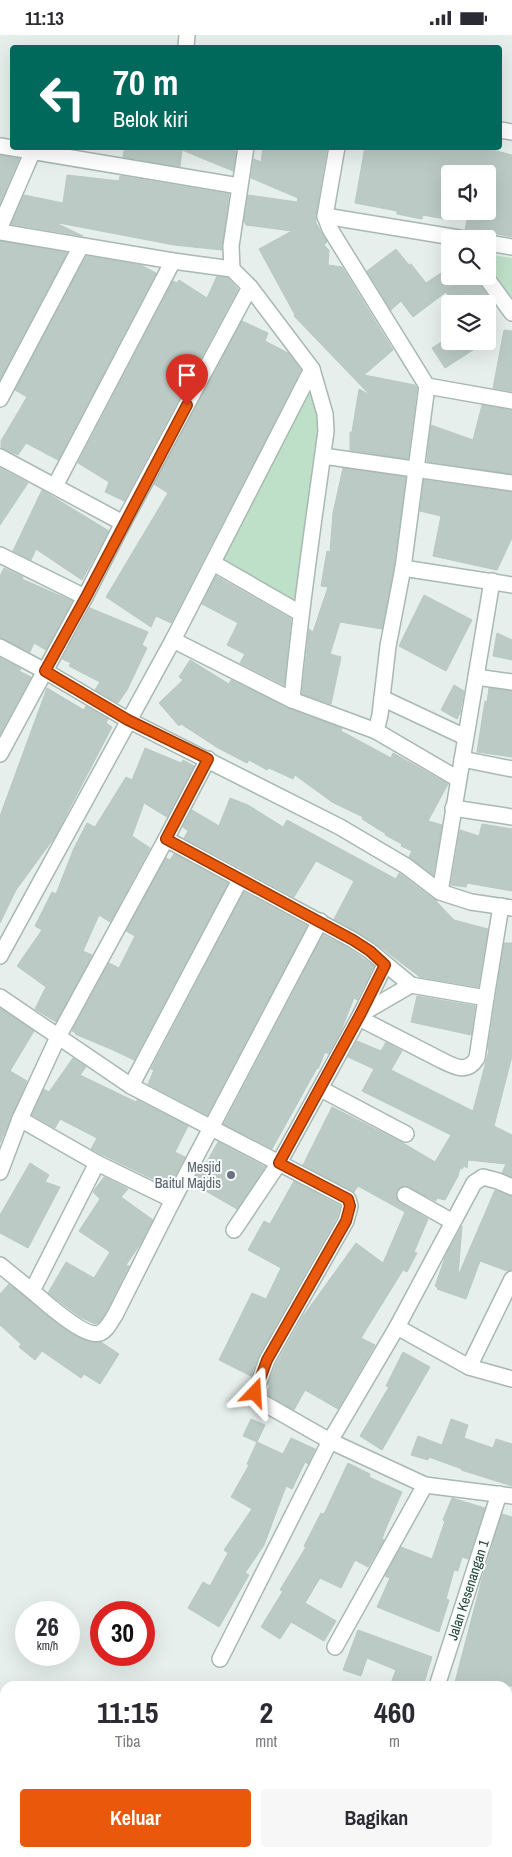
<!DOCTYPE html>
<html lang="id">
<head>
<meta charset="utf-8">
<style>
	:root { --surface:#fff; --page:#f7f7f7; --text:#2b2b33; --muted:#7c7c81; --accent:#ea580c }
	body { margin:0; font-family:"Archivo Narrow",sans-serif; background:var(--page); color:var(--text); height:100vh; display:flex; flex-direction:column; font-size:19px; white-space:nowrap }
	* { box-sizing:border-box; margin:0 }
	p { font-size:16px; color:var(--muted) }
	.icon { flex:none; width:28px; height:28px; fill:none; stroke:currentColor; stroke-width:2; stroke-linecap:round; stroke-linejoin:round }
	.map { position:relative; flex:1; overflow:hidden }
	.side { position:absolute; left:0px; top:1646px; width:512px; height:176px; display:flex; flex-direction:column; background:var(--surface); border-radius:15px 15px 0 0; box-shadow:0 5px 20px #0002 }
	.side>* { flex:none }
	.hud { position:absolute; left:10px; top:10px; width:492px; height:105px; border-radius:5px; box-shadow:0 5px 20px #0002; background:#00695c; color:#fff; overflow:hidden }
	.tools { position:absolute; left:441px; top:130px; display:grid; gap:10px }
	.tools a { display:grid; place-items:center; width:55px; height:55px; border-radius:5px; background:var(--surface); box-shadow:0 5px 20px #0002; font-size:25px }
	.speed { position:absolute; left:15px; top:1566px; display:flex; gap:10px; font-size:25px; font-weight:700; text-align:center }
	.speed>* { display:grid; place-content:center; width:65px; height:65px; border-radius:50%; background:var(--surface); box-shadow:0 5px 20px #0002; line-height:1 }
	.speed small { font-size:12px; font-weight:400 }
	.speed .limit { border:8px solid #d22; background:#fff; color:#111 }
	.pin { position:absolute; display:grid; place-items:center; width:42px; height:42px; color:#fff; margin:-51px -21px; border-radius:50% 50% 50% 0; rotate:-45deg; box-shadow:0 0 5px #0007 }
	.pin .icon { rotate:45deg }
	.me { position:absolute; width:55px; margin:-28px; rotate:20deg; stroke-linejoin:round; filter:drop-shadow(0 0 4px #0008) }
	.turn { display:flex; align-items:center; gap:18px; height:105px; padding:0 20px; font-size:22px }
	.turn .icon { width:65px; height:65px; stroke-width:2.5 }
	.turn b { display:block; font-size:35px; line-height:42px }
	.eta { display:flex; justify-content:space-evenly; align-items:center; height:85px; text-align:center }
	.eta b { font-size:30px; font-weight:800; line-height:35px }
	.button { display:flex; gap:10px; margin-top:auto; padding:10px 20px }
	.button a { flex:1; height:58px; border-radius:5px; background:var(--accent); color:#fff; font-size:20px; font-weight:800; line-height:58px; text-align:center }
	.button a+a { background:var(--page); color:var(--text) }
	.status { display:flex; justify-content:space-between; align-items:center; height:35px; padding:0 25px; background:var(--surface); direction:ltr }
	.status svg { height:14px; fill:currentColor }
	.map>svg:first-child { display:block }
	.green { fill:#bfe0c8 }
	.building { fill:#bbcac4; stroke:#b8c9c2 }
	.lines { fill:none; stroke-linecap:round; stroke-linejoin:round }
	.minor-casing { stroke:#a8b8b2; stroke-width:18 }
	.minor { stroke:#fff; stroke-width:15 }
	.route-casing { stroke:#983908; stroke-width:12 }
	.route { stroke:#ea580c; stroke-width:9 }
	.worship-dot { fill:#6b7280; stroke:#f7fbf9; stroke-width:2 }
	.labels { text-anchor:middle; stroke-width:4; stroke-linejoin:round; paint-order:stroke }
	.worship-label { font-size:14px; fill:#5b616d; stroke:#f7fbf9; text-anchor:end }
	.street-label { font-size:14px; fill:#24423a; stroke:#f7fbf9 }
</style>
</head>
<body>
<div class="status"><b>11:13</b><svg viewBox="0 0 49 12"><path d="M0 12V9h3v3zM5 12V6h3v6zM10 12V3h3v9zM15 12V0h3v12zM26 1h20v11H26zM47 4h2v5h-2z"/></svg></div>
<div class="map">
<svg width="512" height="1822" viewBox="0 0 512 1822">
	<rect width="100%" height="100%" fill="#e6efeb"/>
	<g class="green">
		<path d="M488 219 512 223V268L488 238Z"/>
		<path d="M310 348 319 389 296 566 217 526Z"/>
	</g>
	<g class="building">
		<path d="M125 112H226L236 116 233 136 182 115 180 132 123 122Z"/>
		<path d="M263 112H327L316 179V188L327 207 324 210 329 215 328 230 342 232 393 315 364 340 415 350 417 353 408 424 350 415V397H352L359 354 370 360 294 281 295 280 259 214 292 196 246 190 244 186 248 160 297 167 298 163 251 143 254 124 261 127Z"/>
		<path d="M365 112H463L479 115V112H481L512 120V202L487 197V199L484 200 465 195 469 176H488V139H450V185L423 180 422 184 397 179V176L355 168Z"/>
		<path d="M0 120 19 124 0 168Z"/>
		<path d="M67 140 119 146 120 141 229 159 222 215 174 210 59 188 58 189 83 201 11 189 24 160 63 168Z"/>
		<path d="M0 206 67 218 0 344Z"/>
		<path d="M396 214 409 230 411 229 426 248 450 232V241H475L488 262 476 269H455L450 259 448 260 446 257 413 282 401 266 391 275 367 236Z"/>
		<path d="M86 221 141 230 156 238 58 425 26 408 18 420 1 413V406L27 362 15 355Z"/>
		<path d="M217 241 228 243 238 254 124 466 105 457 109 447 78 428 173 246 177 248 179 245 207 263Z"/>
		<path d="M242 286 268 298 265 306 288 318 301 335 171 588 156 581 151 592 106 562 168 458 154 449Z"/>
		<path d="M504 295 512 296V356L493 353Z"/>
		<path d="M443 306H487L445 333 432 313Z"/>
		<path d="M482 370 512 375V439L427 426 431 390 473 405Z"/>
		<path d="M0 433 28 448 0 490Z"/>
		<path d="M343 433 406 442 394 532 382 594 340 587 330 619 341 622 331 669 302 659 309 594 313 597 328 552 321 551 327 516 330 517 333 478Z"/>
		<path d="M424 445 512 457V503L497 535 433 521 441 481 420 476Z"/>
		<path d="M42 455 109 496 82 545 36 514 31 525 13 516Z"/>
		<path d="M4 533 23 542 22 544 72 566 46 615 34 608 30 617 0 603V541Z"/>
		<path d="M216 541 291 584 284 650 240 628 245 619 227 610 238 588 202 569Z"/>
		<path d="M424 560 472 585 446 636 399 611Z"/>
		<path d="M90 573 148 597 142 610 147 613 127 655 118 668 95 655 100 647 69 631 71 628 62 624Z"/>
		<path d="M497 598 512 605V625L493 621Z"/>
		<path d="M0 623 21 634 19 636 31 642 0 699Z"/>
		<path d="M190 625 229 649 231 645 288 673 342 693 341 696 391 723 393 718 448 749 428 786 442 790 433 840 409 822 412 816 401 811 402 809 385 800 386 799 362 784 363 782 332 767 295 740 293 744 269 733 267 735 249 725 247 728 218 713 181 689 179 691 159 668 183 645 179 642Z"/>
		<path d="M454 650 464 656 460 678 457 684 441 675Z"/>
		<path d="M47 653 84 675 86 671 108 684 106 688 112 692 54 803 16 855 0 888V781Z"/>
		<path d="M489 653 512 656V722L477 717 485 666 487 667Z"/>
		<path d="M145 713 181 728 183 725 194 731 167 782 144 768 132 801 150 813 110 887 99 880 83 916 92 920 56 987 35 974 46 952 17 931 42 895 35 891 52 857 56 859 74 813 87 788 95 792 126 742 132 745Z"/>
		<path d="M230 763 248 770 283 792 287 785 396 844 399 838 436 866 454 885 488 894 478 952 420 942 375 908 334 884 354 846 316 826 294 862 184 803 188 796 183 792 192 775 219 791Z"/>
		<path d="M482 789 512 794V856L467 848 466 852 451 850 460 795 479 801Z"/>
		<path d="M174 819 228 848 134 1025 113 1015 75 999 76 998 72 996 109 928 119 933 135 901 126 896 166 823 170 825Z"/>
		<path d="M244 857 307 891 207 1080 148 1049 154 1035 151 1034Z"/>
		<path d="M323 900 348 913 374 931 357 965 354 963 340 998 328 1019 325 1017 318 1034 317 1033 272 1114 224 1089Z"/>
		<path d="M504 908H512V1021L494 1091 512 1100V1142L502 1138 506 1129 468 1125 467 1133 464 1131 462 1134 460 1133 458 1141 445 1165 437 1163 436 1166 405 1151 397 1155 396 1161 400 1168 428 1184 414 1217 417 1218 407 1237 403 1235 361 1303 375 1310 338 1374 305 1355 294 1375 266 1359 270 1350 268 1349 276 1329 304 1280 356 1208 383 1228 405 1177 358 1151 354 1157 303 1130 332 1072 403 1108 435 1127 451 1100 362 1056 374 1034 348 1022 357 1006 381 1016 386 1007 402 1016 391 1035 473 1076 489 1015 488 1014Z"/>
		<path d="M417 961 475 971 471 1000 411 987Z"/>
		<path d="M0 973 34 996 10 1036 27 1046 0 1108Z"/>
		<path d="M73 1023 86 1032 80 1040 136 1067 137 1065 188 1091 175 1117 185 1122 169 1152 91 1114 97 1103 60 1084 55 1093 32 1080 44 1054 49 1057Z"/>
		<path d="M218 1107 265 1132 237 1174 192 1148 202 1129 205 1130Z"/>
		<path d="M30 1128 49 1140 45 1147 60 1152 28 1213 0 1198V1180Z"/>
		<path d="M104 1142 128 1154 121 1162 153 1185 139 1211 126 1230 129 1231 107 1275 100 1287 95 1289 80 1282 48 1258 66 1227 94 1243 110 1217 79 1196 100 1164 93 1157Z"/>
		<path d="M294 1146 340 1171 337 1182 259 1320 251 1341 219 1325 252 1258 266 1264 281 1233 248 1215 264 1186 270 1189Z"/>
		<path d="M495 1155 512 1161V1235L507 1236 480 1226 466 1264 437 1254 438 1253 435 1251 446 1220 462 1191 458 1241Z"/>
		<path d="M9 1249 70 1298 90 1307H101L119 1319 100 1349 84 1339 81 1343 42 1316 35 1325 19 1312 21 1309 0 1290V1259Z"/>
		<path d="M403 1317 430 1332 382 1415 360 1401 389 1352 386 1351Z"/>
		<path d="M251 1384 265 1390 257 1407 243 1401Z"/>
		<path d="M451 1384 468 1390 464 1403 493 1413 496 1404 512 1409V1451L461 1435 462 1434 429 1422 428 1425 411 1420 418 1401 442 1410Z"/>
		<path d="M291 1403 315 1414 308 1429 305 1427 292 1454 286 1451 264 1510 245 1538 249 1540 219 1592 188 1573 203 1547 210 1551 228 1518 224 1515 252 1474 231 1462 249 1430 247 1429 257 1407 283 1419Z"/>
		<path d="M348 1428 370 1439 369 1442 402 1457 386 1493 382 1504 384 1505 368 1532 355 1525 341 1553 320 1543 305 1568 336 1586 324 1606 291 1587 280 1604 261 1592 283 1556 280 1555 306 1512 304 1511 321 1478 324 1479Z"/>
		<path d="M452 1463 485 1473 468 1524 462 1522 458 1536 454 1535 446 1564 449 1565 439 1597 377 1572 390 1543 385 1541 401 1512 432 1524 445 1486 443 1485Z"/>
		<path d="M502 1479 512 1482V1651H454L482 1544Z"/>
		<path d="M358 1595 432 1622 423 1651H390L396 1635 367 1623 361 1641 343 1635Z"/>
	</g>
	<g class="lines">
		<defs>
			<g id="minor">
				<path d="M186 12 187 0"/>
				<path d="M500 95 512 97"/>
				<path d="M0 111 239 151"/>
				<path d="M246 112 231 211 232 234 250 252 312 334 325 379 326 396C314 485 300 575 292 665"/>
				<path d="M325 181 465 204"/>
				<path d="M0 192 32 118"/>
				<path d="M0 197 173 226 232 234"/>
				<path d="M488 208 512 212"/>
				<path d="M485 241 512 278"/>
				<path d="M427 351 512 366"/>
				<path d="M0 364 81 211"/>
				<path d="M323 421 512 448"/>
				<path d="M0 422 123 488"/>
				<path d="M55 451 173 226"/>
				<path d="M0 520 85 562"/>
				<path d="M213 528 300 578"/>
				<path d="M403 533 512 550"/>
				<path d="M173 605 292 665 376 696 380 680 388 611 403 533 427 351 330 194 325 181 337 112"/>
				<path d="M0 612 45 636 128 685 340 792 406 831 440 857 471 867 512 873"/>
				<path d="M476 642 512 647"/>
				<path d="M382 663 465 702"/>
				<path d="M376 696 458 744"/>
				<path d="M0 719 85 562 123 488 250 252"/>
				<path d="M462 724 512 734"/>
				<path d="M453 773 512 782"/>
				<path d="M166 804 353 905 370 916 411 950 486 963 501 871"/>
				<path d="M440 857 492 546"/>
				<path d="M0 921 173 605 312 334"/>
				<path d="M0 962 131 1051 348 1164 350 1171 346 1186 267 1325 255 1358 258 1365 330 1406 425 1450 512 1461"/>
				<path d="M361 979 411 950"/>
				<path d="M359 983 441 1025C455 1032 467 1039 477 1023L486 963"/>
				<path d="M131 1051 240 845"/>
				<path d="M321 1054 406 1099"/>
				<path d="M20 1084 97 1128 173 1165 320 886"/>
				<path d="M0 1137 20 1084 58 1002 166 804 208 724"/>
				<path d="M405 1160 453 1187"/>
				<path d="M234 1195 279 1128 361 979 385 930"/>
				<path d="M0 1230 32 1256 97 1128"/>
				<path d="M32 1256C44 1266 85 1304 100 1298 107 1295 111 1286 115 1280L173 1165"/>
				<path d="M397 1292 469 1332 512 1344"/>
				<path d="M469 1332 512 1244"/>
				<path d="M335 1612 425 1450"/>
				<path d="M220 1624 330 1406 397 1292 474 1148 483 1142 498 1146 512 1152"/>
				<path d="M437 1651 499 1459"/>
				<path d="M508 1747 512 1732"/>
				<path d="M413 1818 421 1822"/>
				<path d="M382 1822 383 1818"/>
				<path d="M486 1822 487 1818"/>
			</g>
		</defs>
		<use href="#minor" class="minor-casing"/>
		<use href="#minor" class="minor"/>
	</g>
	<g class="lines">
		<defs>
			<path id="route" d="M187 370 86 562 45 636 128 685 208 724 166 804 353 905 370 916 385 930 361 978 279 1128 348 1164 350 1171 346 1186 267 1325 255 1358"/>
		</defs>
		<use href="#route" class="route-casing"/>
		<use href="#route" class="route"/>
	</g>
	<circle class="worship-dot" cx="231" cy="1140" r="5"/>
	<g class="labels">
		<g class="worship-label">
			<text x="221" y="1137">Mesjid<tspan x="221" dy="16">Baitul Majdis</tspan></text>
		</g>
		<g class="street-label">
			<text transform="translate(468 1555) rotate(-72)" y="5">Jalan Kesenangan 1</text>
		</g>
	</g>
</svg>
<div class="tools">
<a><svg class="icon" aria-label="sound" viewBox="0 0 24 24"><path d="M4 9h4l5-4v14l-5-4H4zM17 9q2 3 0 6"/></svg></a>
<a><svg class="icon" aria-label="search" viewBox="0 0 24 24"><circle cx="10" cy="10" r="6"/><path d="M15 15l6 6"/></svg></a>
<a><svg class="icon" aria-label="layers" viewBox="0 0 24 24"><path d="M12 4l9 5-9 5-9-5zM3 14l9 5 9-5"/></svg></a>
</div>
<div class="speed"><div>26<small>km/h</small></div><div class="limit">30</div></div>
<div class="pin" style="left:187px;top:370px;background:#d93025"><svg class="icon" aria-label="arrive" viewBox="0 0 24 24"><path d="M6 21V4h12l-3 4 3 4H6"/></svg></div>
<svg class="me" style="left:255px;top:1358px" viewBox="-20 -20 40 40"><path d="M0-17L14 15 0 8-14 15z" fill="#ea580c" stroke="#fff" stroke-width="4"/></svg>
<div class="hud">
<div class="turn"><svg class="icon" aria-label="left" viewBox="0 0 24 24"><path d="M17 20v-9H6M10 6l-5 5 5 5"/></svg><div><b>70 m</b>Belok kiri</div></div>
</div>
<section class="side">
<div class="eta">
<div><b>11:15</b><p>Tiba</p></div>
<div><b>2</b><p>mnt</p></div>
<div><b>460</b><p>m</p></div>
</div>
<div class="button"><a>Keluar</a><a>Bagikan</a></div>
</section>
</div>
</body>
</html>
